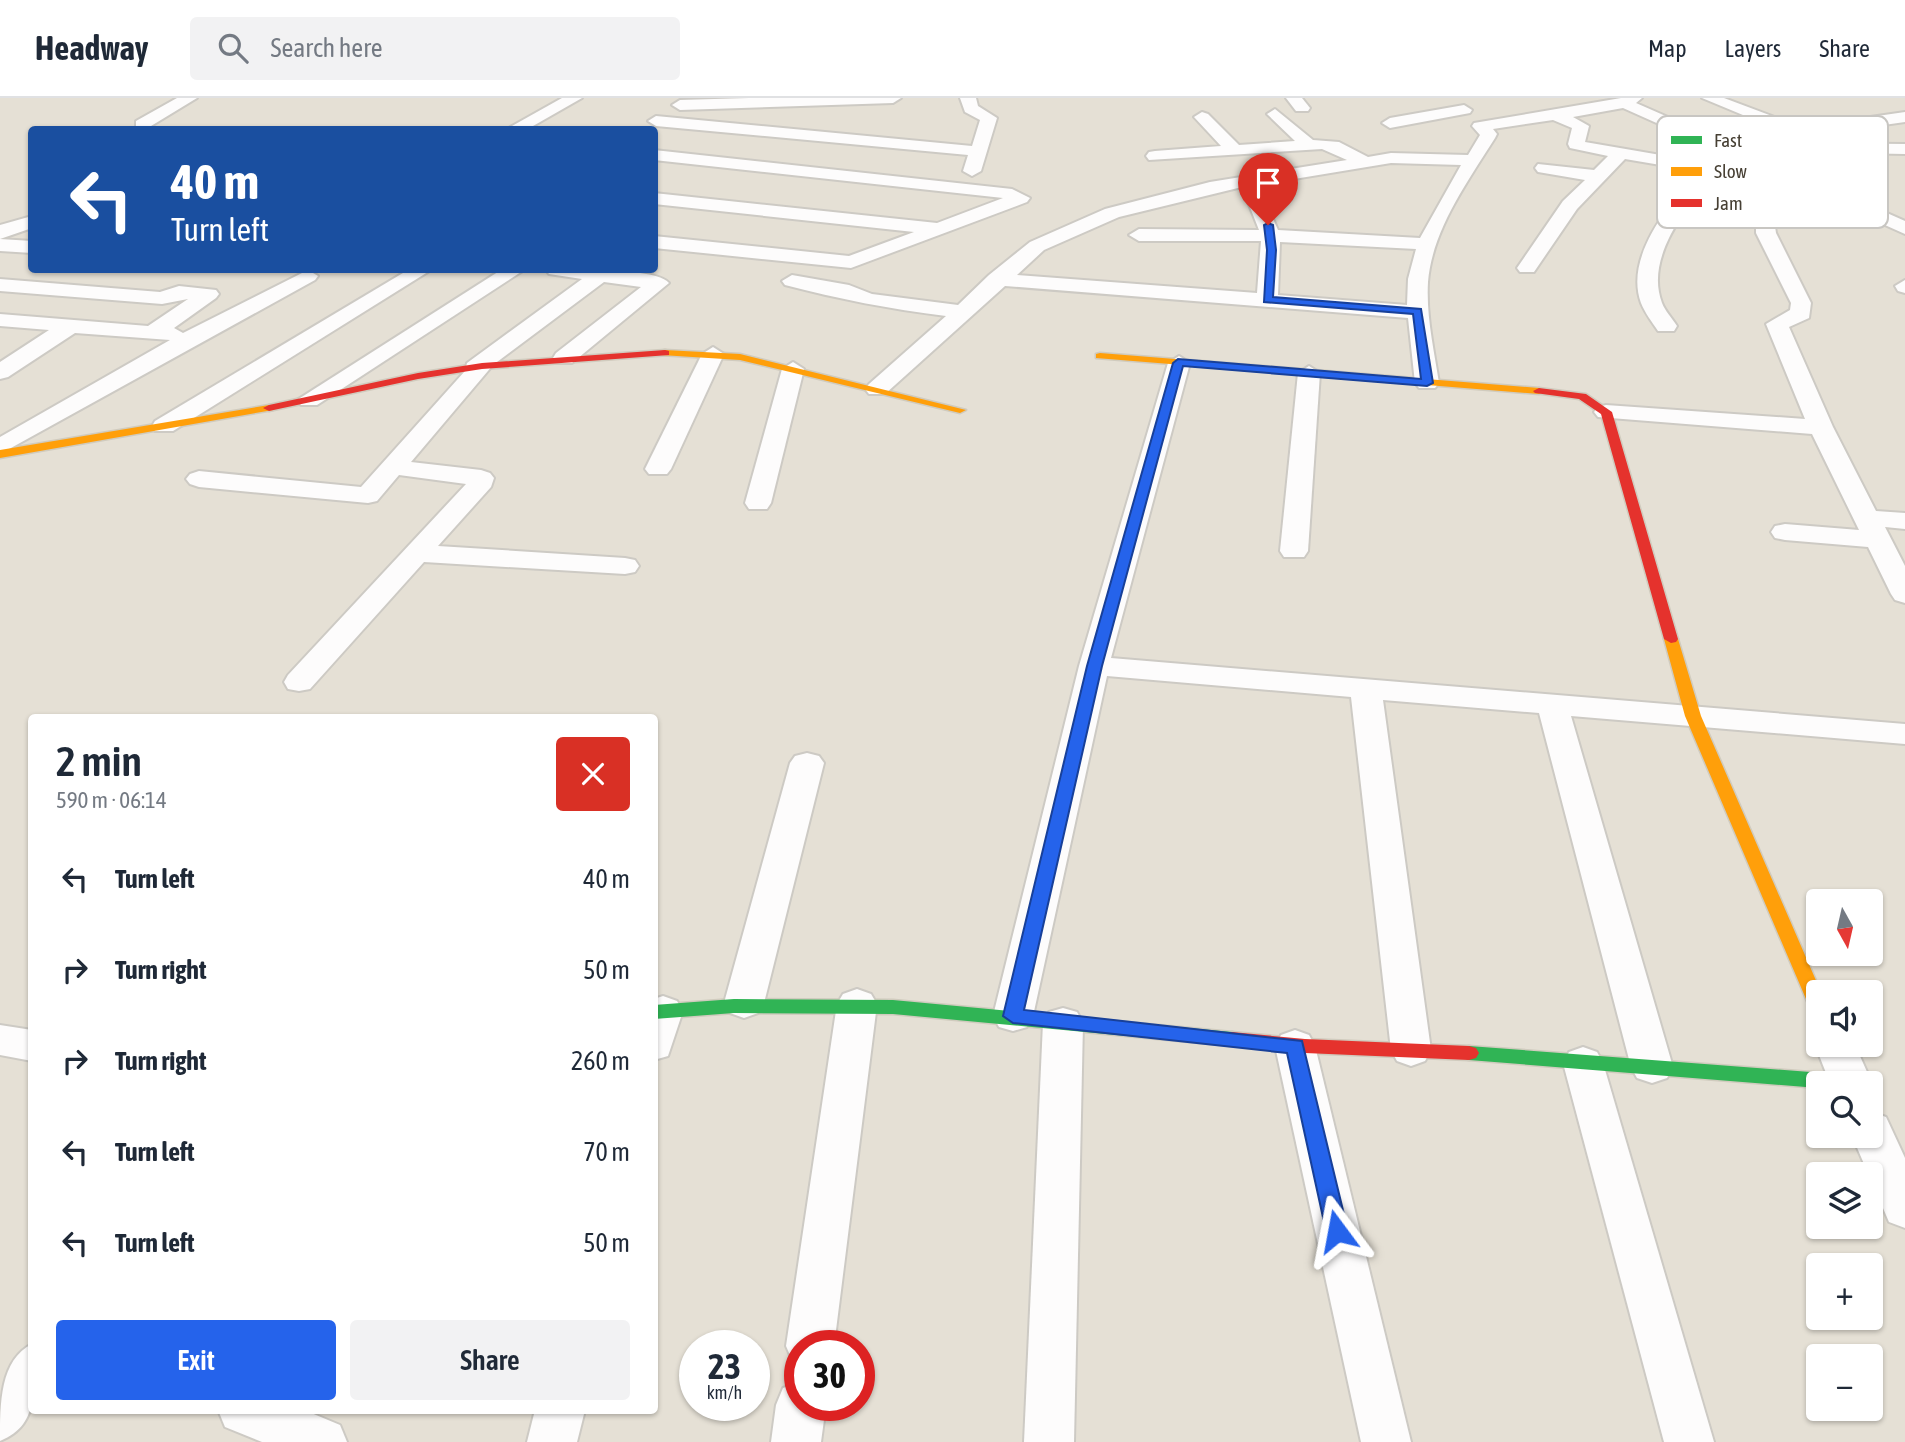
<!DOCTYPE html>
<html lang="en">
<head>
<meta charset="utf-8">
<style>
	:root { --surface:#fff; --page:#f2f2f3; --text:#1f2937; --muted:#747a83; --line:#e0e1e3; --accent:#2563eb }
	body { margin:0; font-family:"Asap Condensed",sans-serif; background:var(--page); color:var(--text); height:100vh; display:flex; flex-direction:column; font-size:26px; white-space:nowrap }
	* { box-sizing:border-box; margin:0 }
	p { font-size:23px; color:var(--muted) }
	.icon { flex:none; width:38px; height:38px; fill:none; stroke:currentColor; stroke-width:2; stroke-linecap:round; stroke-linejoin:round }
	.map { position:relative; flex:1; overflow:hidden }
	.details { position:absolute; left:28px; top:616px; width:630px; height:700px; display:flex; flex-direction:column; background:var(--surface); border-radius:7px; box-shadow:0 2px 5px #0004 }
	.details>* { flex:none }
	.top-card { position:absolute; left:28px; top:28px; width:630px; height:147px; border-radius:7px; box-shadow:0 2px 5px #0004; background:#1a4fa0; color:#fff; overflow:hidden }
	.needle { width:46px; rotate:172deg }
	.fabs { position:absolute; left:1806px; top:791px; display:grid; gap:14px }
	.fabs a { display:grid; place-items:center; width:77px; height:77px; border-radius:7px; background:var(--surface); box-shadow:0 2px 5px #0004; font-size:35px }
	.speed { position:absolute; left:679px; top:1232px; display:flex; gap:14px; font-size:35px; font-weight:700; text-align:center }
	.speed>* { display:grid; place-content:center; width:91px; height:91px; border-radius:50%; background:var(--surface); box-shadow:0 2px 5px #0004; line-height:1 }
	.speed small { font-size:18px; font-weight:400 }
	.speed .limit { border:10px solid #d22; background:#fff; color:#111 }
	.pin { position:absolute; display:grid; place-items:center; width:60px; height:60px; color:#fff; margin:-72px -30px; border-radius:50% 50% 50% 0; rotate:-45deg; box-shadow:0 0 7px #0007 }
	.pin .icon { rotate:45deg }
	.me { position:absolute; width:77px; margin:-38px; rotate:347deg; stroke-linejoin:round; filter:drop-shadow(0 0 5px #0008) }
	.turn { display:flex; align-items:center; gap:24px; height:147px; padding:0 28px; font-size:32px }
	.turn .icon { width:91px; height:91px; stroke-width:2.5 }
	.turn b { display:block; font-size:49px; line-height:60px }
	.round { display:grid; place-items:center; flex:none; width:74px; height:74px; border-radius:7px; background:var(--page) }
	.head { display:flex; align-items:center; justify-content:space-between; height:119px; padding:0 28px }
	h1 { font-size:42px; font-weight:600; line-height:52px }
	.cta { display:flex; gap:14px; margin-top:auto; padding:14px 28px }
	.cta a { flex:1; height:80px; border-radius:7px; background:var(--accent); color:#fff; font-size:28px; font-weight:600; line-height:80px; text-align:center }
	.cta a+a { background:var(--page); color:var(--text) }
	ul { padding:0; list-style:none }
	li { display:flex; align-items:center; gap:21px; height:91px; padding:0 28px }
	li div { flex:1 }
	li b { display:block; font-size:26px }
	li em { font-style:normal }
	header { display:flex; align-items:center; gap:42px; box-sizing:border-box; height:98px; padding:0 35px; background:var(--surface); border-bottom:2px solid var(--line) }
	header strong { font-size:33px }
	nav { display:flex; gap:38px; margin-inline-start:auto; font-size:24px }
	.search { width:490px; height:63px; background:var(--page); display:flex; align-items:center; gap:18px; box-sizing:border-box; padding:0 24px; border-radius:7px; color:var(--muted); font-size:26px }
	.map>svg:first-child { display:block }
	.residential { fill:#e5e0d5; fill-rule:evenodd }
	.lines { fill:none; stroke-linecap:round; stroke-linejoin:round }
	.street-casing { stroke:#cdcac4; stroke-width:4 }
	.fast-casing { stroke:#d0cbbe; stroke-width:3 }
	.slow-casing { stroke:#d0cbbe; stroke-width:3 }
	.jam-casing { stroke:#d0cbbe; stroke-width:3 }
	.street { fill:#fdfcfc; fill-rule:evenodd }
	.fast { fill:#30b455; fill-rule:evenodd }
	.slow { fill:#ff9f0a; fill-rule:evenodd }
	.jam { fill:#e5322d; fill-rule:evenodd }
	.route { fill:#2563eb; stroke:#184099; stroke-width:2 }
	.key { fill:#fff; stroke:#c8c6c2; stroke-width:2 }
	.key-label { font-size:19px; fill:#474034 }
</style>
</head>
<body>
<header>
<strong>Headway</strong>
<div class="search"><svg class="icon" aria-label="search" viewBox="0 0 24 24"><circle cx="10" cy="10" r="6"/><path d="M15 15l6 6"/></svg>Search here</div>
<nav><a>Map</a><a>Layers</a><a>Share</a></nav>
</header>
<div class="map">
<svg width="1905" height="1344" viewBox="0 0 1905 1344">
	<rect width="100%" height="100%" fill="#f0eee8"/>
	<path class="residential" d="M0 0H1905V1344H0ZM32 32H654V172H32ZM32 620H654V1312H32ZM1818 803H1871V856H1818ZM1818 894H1871V947H1818ZM1818 985H1871V1038H1818ZM1818 1076H1871V1129H1818ZM1818 1167H1871V1220H1818ZM695 1248H754V1307H695ZM800 1248H859V1307H800ZM1818 1258H1871V1311H1818Z"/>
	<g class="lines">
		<defs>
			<g id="street">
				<path d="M177 0H197L151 28 152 32H136V23Z"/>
				<path d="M562 0H582L526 32H505Z"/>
				<path d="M749 0H901L893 5 680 12 672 7 680 2Z"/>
				<path d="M960 0H976L978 8 997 20 981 73 972 78 963 73 968 57 656 28 648 23 656 18 972 48 980 22 965 14Z"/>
				<path d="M1286 0H1302L1310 10 1308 13H1296Z"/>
				<path d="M1621 0H1642L1636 5 1718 41 1779 32 1702 0H1724L1801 29 1905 14V24L1736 48 1905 123V136L1623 10 1573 19 1589 28 1585 44 1707 65 1784 102 1774 122 1776 135 1811 205 1809 220 1789 229 1833 329 1876 413 1905 415V431L1885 429 1905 468V505L1895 502 1891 496 1868 449 1785 442 1775 440 1771 434 1775 428 1785 426 1859 432 1812 336 1598 319 1594 314 1598 309 1606 307 1805 321 1766 226 1790 212 1791 205 1756 135V122L1765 104 1710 79C1685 112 1645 160 1662 205 1665 213 1672 220 1677 228L1674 233H1658C1652 224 1645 215 1641 205 1624 158 1670 107 1696 73L1625 61 1577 111 1534 174H1520L1517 170 1563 103 1585 82 1538 74 1535 70 1538 66 1594 72 1608 58 1570 50 1568 46 1572 30 1553 22 1493 31 1497 36 1495 40C1468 83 1432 132 1428 184 1426 218 1434 252 1439 285L1435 290H1419L1415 285 1408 220 1005 188 885 296H869L865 291 869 286 946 218C890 211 838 201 785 187L782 183 792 177 849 187 872 196 958 207 989 177 1030 144 1105 111 1210 84 1347 62 1322 51 1149 62 1146 58 1149 54 1155 53 1221 48 1194 19 1202 14 1208 16 1239 47 1295 43 1267 16 1275 11 1313 42 1339 44 1368 59 1391 55 1468 57 1480 37 1472 28 1474 25ZM1391 65 1461 67 1420 140 1278 132 1258 87ZM1242 89 1259 132 1139 131 1129 137 1139 143H1261L1257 195 1017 177 1044 152 1119 119ZM1280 144 1416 151 1408 181 1407 207 1278 197Z"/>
				<path d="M1464 7 1472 12 1470 15 1390 30 1382 25 1390 20Z"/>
				<path d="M1805 45 1905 46V56L1799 54 1797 50 1799 46Z"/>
				<path d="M654 52 1012 91 1030 100 1027 104 851 170 654 150V138L849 158 914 134 654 106V95L937 125 1003 100 654 62Z"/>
				<path d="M32 118V130L0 141V127Z"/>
				<path d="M0 141 32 143V155L0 153Z"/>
				<path d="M308 172 318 178 315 182 0 356V339L170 242 75 235 8 279 0 281V264L49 232 0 228V216L148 228 188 201 162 206 0 193V181L160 194 179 188 216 192 219 196 216 200 174 230 183 235Z"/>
				<path d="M408 172H431L173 333H155L152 328 155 323Z"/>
				<path d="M501 172H524L317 307H301L297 302Z"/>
				<path d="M546 172C566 170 658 170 669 185L572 265H556L553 260 556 255 641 189 604 184 493 267 411 364 481 372 490 375 494 380 491 389 438 448 625 460 635 462 639 468 635 474 625 476 424 464 310 591 299 593 288 591 284 584 288 577 466 386 399 377 377 403 368 405 199 389 190 386 186 381 190 376 199 373 361 389 465 273 467 265 582 181 549 176Z"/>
				<path d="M1905 182V195L1898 193 1895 188Z"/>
				<path d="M713 249 724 256 671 371 667 376H649L645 371 702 256Z"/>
				<path d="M1179 258 1190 265 1111 560 1905 626V646L1571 618 1673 969 1667 980 1652 985 1637 980 1631 969 1539 615 1383 602 1431 952 1425 963 1411 968 1397 963 1391 952 1351 599 1107 578 1033 918 1027 929 1013 933 999 929 993 918 1079 568 1168 265Z"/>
				<path d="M793 264 804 271 771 405 767 411H749L745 405 782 271Z"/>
				<path d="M1309 268 1320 275 1308 453 1304 459H1284L1280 453 1298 275Z"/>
				<path d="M807 655 819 658 824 665 764 905 758 915 744 920 730 915 724 905 790 665 795 658Z"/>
				<path d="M857 891 871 896 877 906 834 1248H800V1266L793 1264 786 1248 837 906 843 896Z"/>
				<path d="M663 898 677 903 683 913 668 958 654 962V901Z"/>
				<path d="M1063 910 1077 914 1083 925 1074 1344H1024L1043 925 1049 914Z"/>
				<path d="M0 927 32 932V963L0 957Z"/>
				<path d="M1295 932 1309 937 1315 948 1411 1344H1361L1275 948 1281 937Z"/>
				<path d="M1818 941V947H1855L1872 985 1871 987 1830 985 1815 947Z"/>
				<path d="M1583 949 1597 954 1603 965 1714 1344H1664L1563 965 1569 954Z"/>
				<path d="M1871 1014 1886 1019 1905 1060V1130L1889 1124 1852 1038H1871Z"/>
				<path d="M32 1246C32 1285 43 1326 0 1343 0 1305 0 1262 32 1246Z"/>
				<path d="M800 1284V1307H826L821 1344H771L776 1307 783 1290Z"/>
				<path d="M218 1312H304L340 1327 347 1344H262L225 1329Z"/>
				<path d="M535 1312H585L577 1344H527Z"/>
			</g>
			<g id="fast">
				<path d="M734 901 893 902 1232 934 1239 936 1242 941 1239 946 1232 948 893 916 734 915 654 921V907Z"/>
				<path d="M1469 948 1849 977 1856 980 1859 985H1818V990L1469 962 1462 960 1459 955 1462 950Z"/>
			</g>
			<g id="slow">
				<path d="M665 252 740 256 966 312 960 315 740 262 661 257V253Z"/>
				<path d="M1100 255 1539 290 1545 293 1539 296 1096 260V256Z"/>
				<path d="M269 307 273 308V312L0 360V352Z"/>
				<path d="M1671 537 1678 541 1701 618 1821 894H1818V915L1811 913 1809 908 1685 618 1664 541Z"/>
			</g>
			<g id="jam">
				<path d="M665 252 669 253V257L482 271 418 281 269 313 263 310 269 307 418 275 482 265Z"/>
				<path d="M1539 290 1586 296 1612 314 1678 541 1676 544 1671 545 1664 541 1601 316 1579 301 1535 295 1533 293Z"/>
				<path d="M1232 934 1305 941 1469 948 1476 950 1479 955 1476 960 1469 962 1305 955 1225 946 1222 941 1225 936Z"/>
			</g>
		</defs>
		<use href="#street" class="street-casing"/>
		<use href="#fast" class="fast-casing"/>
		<use href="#slow" class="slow-casing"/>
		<use href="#jam" class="jam-casing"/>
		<use href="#street" class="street"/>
		<use href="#fast" class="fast"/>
		<use href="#slow" class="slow"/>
		<use href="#jam" class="jam"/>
	</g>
	<path class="route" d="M1268 125 1273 127 1276 152 1273 199 1421 211 1433 285 1427 288 1183 268 1102 568 1024 912 1302 943 1348 1133 1345 1139 1337 1142 1330 1139 1326 1133 1287 955 1013 925 1003 918 1087 568 1173 265 1178 261 1421 281 1413 216 1264 204 1267 152 1264 127Z"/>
	<rect x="1657" y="18" width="231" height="112" rx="10" class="key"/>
	<rect x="1671" y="38" width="31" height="8" fill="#30b455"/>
	<rect x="1671" y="69" width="31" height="9" fill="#ff9f0a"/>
	<rect x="1671" y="101" width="31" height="8" fill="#e5322d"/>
	<g class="key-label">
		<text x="1714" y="49">Fast</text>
		<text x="1714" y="80">Slow</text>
		<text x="1714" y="112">Jam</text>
	</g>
</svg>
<div class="fabs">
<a><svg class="needle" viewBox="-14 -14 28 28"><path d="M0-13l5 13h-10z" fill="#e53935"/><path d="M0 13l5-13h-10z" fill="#747a83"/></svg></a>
<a><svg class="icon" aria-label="sound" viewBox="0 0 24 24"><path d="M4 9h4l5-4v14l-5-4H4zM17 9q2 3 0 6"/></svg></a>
<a><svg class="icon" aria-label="search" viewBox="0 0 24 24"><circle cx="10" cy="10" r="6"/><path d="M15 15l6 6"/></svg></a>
<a><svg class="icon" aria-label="layers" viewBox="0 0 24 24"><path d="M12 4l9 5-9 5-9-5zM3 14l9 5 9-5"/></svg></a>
<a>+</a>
<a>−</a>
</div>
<div class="speed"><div>23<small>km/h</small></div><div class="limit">30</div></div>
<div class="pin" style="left:1268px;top:127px;background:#d93025"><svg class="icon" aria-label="arrive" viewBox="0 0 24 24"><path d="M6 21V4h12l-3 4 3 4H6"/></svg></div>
<svg class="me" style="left:1337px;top:1133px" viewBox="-20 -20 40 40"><path d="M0-17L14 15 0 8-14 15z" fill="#2563eb" stroke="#fff" stroke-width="4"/></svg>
<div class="top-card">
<div class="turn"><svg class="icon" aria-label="left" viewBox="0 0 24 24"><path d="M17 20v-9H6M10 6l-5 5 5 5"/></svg><div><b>40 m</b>Turn left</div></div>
</div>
<section class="details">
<div class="head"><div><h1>2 min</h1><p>590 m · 06:14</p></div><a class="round" style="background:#d93025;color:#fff"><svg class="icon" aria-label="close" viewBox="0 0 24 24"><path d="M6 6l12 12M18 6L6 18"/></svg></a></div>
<ul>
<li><svg class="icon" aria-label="left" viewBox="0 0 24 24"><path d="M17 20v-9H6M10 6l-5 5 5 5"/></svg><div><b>Turn left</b></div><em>40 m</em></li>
<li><svg class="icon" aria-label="right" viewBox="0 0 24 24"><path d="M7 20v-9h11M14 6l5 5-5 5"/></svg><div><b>Turn right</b></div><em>50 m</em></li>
<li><svg class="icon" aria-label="right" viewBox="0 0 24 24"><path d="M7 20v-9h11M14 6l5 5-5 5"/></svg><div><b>Turn right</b></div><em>260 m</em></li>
<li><svg class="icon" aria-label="left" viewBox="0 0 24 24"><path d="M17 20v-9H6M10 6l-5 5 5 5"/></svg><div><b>Turn left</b></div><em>70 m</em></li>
<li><svg class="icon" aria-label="left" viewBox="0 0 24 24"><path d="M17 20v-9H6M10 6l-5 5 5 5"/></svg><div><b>Turn left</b></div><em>50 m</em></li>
</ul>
<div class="cta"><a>Exit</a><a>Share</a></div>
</section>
</div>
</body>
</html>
